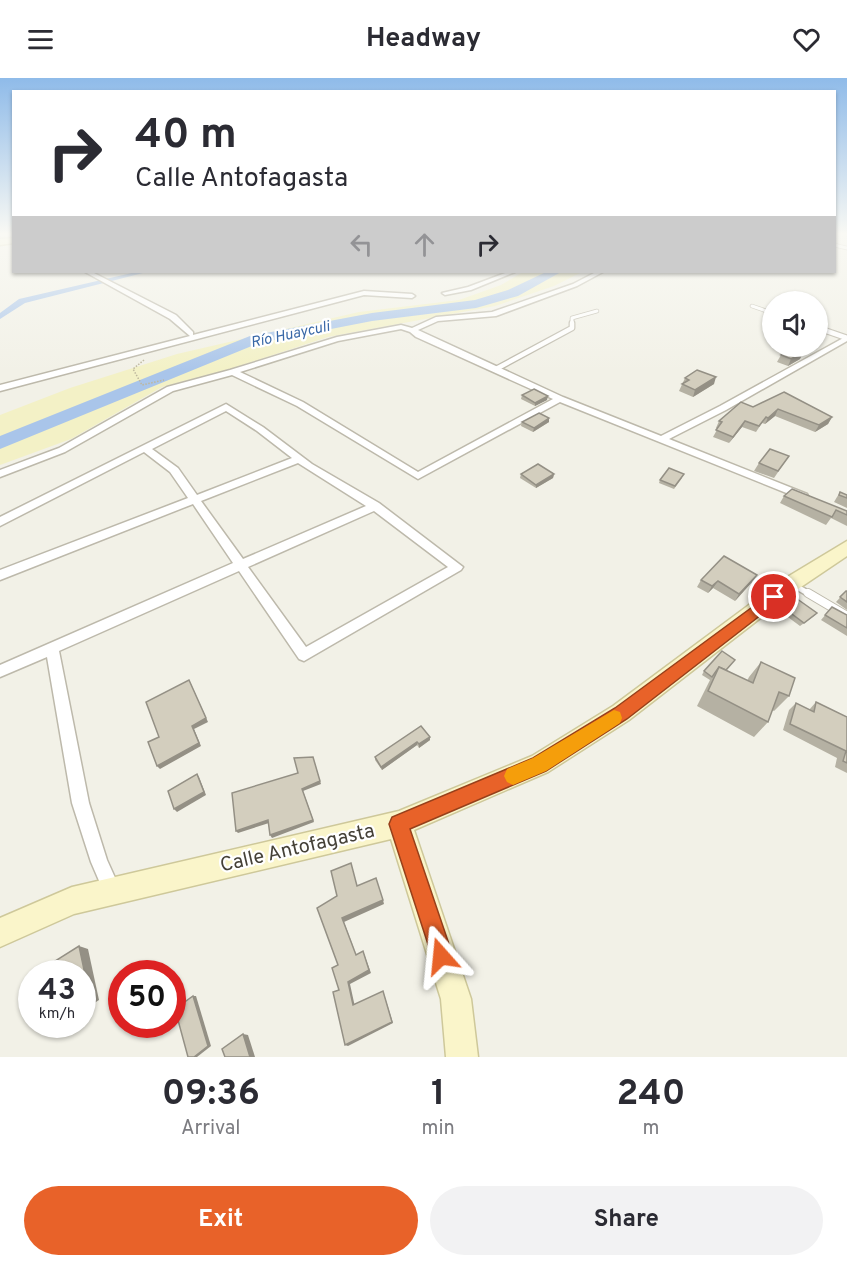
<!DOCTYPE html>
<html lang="en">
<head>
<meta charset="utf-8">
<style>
	:root { --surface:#fff; --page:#f2f2f3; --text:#2b2b33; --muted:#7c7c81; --accent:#e86229 }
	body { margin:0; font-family:Overpass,sans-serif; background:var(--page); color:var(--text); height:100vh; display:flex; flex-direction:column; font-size:22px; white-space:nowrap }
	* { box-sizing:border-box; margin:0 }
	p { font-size:20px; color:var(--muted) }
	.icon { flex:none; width:33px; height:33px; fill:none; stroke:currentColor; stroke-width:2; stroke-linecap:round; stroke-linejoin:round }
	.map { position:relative; height:979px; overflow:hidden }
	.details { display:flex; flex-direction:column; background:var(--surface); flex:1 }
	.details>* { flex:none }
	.top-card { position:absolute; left:12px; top:12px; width:824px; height:183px; border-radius:0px; box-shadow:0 2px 4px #0004; background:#fff; color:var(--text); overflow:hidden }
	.fabs { position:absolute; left:762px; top:213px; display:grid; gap:12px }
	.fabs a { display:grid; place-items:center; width:66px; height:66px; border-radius:50%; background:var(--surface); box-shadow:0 2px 4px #0004; font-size:30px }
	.speed { position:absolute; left:18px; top:882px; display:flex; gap:12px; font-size:30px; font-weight:700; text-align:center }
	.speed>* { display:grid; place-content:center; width:78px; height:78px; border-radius:50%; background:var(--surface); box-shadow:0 2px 4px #0004; line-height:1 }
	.speed small { font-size:15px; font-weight:400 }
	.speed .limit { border:9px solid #d22; background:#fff; color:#111 }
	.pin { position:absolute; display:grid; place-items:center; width:51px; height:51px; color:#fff; margin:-26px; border:3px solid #fff; border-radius:50%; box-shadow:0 2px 6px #0007 }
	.me { position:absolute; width:66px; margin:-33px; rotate:342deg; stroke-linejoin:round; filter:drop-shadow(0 0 4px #0008) }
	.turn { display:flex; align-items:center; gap:21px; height:126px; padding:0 24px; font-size:27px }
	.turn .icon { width:78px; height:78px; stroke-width:2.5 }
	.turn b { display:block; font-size:42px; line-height:51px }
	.lanes { display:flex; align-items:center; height:57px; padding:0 24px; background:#0003; justify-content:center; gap:30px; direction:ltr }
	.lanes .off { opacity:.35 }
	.eta { display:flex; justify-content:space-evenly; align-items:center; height:102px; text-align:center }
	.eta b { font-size:36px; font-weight:700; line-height:42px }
	.button { display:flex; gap:12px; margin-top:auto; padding:12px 24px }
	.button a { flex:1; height:69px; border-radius:36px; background:var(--accent); color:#fff; font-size:24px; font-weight:700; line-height:69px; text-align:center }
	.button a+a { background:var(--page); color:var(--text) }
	header { display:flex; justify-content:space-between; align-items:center; height:78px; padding:0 24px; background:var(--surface); font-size:27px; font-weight:700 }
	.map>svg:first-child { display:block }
	.sand { fill:#f3f1c6 }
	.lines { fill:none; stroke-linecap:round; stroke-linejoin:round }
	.canal { fill:#a9c5ea; fill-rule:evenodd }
	.river { fill:#a9c5ea; fill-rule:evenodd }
	.lane-far3-casing { stroke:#bdb9ab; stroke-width:4.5 }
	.lane-far2-casing { stroke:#bdb9ab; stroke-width:7 }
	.lane-far1-casing { stroke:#bdb9ab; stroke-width:8 }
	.lane-casing { stroke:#bdb9ab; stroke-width:10 }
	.street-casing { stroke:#bdb9ab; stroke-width:3 }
	.secondary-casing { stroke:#cec89a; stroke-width:3 }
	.path { stroke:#bdb79d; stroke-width:1.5; stroke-dasharray:1.5 1.5; stroke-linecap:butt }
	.lane-far3 { stroke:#fff; stroke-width:3 }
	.lane-far2 { stroke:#fff; stroke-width:4.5 }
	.lane-far1 { stroke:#fff; stroke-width:5 }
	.lane { stroke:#fff; stroke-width:8 }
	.street { fill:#fff; fill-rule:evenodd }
	.secondary { fill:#faf5ca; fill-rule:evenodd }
	.wall { fill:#b5b1a3 }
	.shaded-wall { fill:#949085 }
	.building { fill:#d3cebe; stroke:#949085; stroke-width:1.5 }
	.route { fill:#e86229; stroke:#97401b; stroke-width:1.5 }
	.slow { fill:#f59e0b }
	.labels { text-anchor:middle; stroke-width:4.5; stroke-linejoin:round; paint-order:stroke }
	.far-water-label { font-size:15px; font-style:italic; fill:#3968a7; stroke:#fff }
	.near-street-label { font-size:20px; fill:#454137; stroke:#fff }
</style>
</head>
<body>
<header><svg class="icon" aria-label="menu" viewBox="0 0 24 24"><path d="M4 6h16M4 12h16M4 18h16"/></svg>Headway<svg class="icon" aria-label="heart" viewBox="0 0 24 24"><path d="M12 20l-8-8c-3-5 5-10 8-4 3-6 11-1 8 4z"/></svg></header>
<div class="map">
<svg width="847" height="979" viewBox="0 0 847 979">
	<rect width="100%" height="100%" fill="#f2f1e7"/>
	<path class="sand" d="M523 194H582L554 208 495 228 328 259 233 290 162 309 71 361 0 387V337L70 310 177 276 359 234 459 222 501 207Z"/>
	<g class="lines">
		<path class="canal" d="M136 194H147L25 225 0 241V235L19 221Z"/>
		<path class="river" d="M546 194H561L518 218 476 230 372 243 259 265 0 371V358L250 258 372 235 475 222 508 212Z"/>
		<defs>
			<g id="lane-far3">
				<path d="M834 167 847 170"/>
				<path d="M752 228 772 235"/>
				<path d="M572 247V240L597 233"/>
			</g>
			<g id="lane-far2">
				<path d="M818 250 847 260"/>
				<path d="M496 291 572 250V245"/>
			</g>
			<path id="lane-far1" d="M792 506 811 517"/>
			<path id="lane" d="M808 515 847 538"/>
			<g id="street">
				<path d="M85 194H92L176 237 193 254V257L364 213 412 216 415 218 412 220 364 217 0 313V307L190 258 170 241Z"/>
				<path d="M508 194H515L471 212 445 217 442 215 468 209Z"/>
				<path d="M596 194H603L577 208 496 238 438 243 418 252 563 319 661 358 720 328 847 258V263L726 332 669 361 807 416 808 418 807 420H799L560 324 418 401 297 328 232 297 173 313 65 374 0 399V392L59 370 167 309 230 292 337 259 401 247 412 250 436 239 492 234 573 206ZM401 251 410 254 416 259 553 321 418 394 303 324 240 294 338 263Z"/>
				<path d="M226 326 263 349 312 386 379 425 463 489 461 492 304 583 299 581 239 493 59 573 89 725 107 782 121 813 118 819 112 822 106 819 91 784 72 725 47 579 0 599V587L233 485 193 426 0 502V492L188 420 170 394 144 374 0 448V439ZM226 333 257 353 292 380 197 417 178 390 152 371ZM298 385 366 428 243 481 201 423ZM374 433 448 489 306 569 248 489Z"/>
			</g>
			<g id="secondary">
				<path d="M14 160V165L0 167V161Z"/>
				<path d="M847 463V478L798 511 629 642 548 694 414 752 471 921 478 979H446L441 921 391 761 74 836 0 869V840L72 809 399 733 532 678 613 628 784 501Z"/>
			</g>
		</defs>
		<use href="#lane-far3" class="lane-far3-casing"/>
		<use href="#lane-far2" class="lane-far2-casing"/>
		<use href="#lane-far1" class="lane-far1-casing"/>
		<use href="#lane" class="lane-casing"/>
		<use href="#street" class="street-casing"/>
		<use href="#secondary" class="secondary-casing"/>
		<path class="path" d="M144 282 133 291 142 307 164 302"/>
		<use href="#lane-far3" class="lane-far3"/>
		<use href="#lane-far2" class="lane-far2"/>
		<use href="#lane-far1" class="lane-far1"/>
		<use href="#lane" class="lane"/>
		<use href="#street" class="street"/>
		<use href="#secondary" class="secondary"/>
	</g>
	<g class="wall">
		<path d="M781 277 800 281 788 288 777 284Z"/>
		<path d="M685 300 714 306 693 319 679 313Z"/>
		<path d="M784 314 832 339 828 346 815 354 775 338 765 346 762 345 756 354 742 349 729 365 713 359 718 350H716L719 343 753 329Z"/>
		<path d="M522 317 547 322 535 328 521 321Z"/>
		<path d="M522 344H549L533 354 521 348Z"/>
		<path d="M789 378 774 400 754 393 759 385Z"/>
		<path d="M521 396H554L553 400 536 410 520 400Z"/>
		<path d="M682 400 674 411 659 405 660 402Z"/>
		<path d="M840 414 847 417V430L834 424Z"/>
		<path d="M784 418 847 433V448L831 440 826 447 780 425Z"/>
		<path d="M701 502 752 504 735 523 713 510 708 515 697 509Z"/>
		<path d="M846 513H847V532L836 524Z"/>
		<path d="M780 527 817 535 814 538 800 548 777 531Z"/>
		<path d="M832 529 847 537V558L821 542Z"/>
		<path d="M761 584 789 618 774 633 772 632 768 644 754 659 697 628 710 602 702 597 704 593 727 592 747 603 749 599Z"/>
		<path d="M816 624 847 639V695L835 689 837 680 783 652 789 632 796 625 809 632Z"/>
		<path d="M430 659V662L419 670 417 667 382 692 375 682V679Z"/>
	</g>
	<g class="shaded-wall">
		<path d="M804 274 800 281 788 288 791 281Z"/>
		<path d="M716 299 714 306 693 319 695 312Z"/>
		<path d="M548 318 547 322 535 328V325Z"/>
		<path d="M778 331 775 338 765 346 768 340Z"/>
		<path d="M832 339 828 346 815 354 819 347Z"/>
		<path d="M549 340V344L533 354 534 350Z"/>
		<path d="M745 343 742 349 729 365 733 359Z"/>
		<path d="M554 396 553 400 536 410V407Z"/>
		<path d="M757 497 752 504 735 523 739 516Z"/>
		<path d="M718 503 713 510 708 515 712 508Z"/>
		<path d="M191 606 208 644 194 651 201 668 160 691 157 688 192 648Z"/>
		<path d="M430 659V662L419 670V666Z"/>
		<path d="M417 664V667L382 692 381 689Z"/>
		<path d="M313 679 321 706 303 713 314 744 272 760 270 757 302 711Z"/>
		<path d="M197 696 199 699 206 717 177 734 174 731Z"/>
		<path d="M268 742 269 745 238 755 236 753Z"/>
		<path d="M383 822 384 826 344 844 358 881 342 840Z"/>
		<path d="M79 868 88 871 99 922 82 933Z"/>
		<path d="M363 873 371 895 350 906 355 929 353 927 348 904Z"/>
		<path d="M383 913 393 945 348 968 345 967Z"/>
		<path d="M193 918H196L211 968 197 979H194Z"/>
		<path d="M65 946H76L62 956 53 955Z"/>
		<path d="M243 956 248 957 255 979H250Z"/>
	</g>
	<g class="building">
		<path d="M794 270 804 274 791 281 781 277Z"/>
		<path d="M697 292 716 299 695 312 682 306 689 302 685 300Z"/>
		<path d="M534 311 548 318 535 325 522 317Z"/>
		<path d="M784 314 832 339 819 347 778 331 768 340 766 339 759 348 745 343 733 359 716 352 722 344 719 343 741 324 753 329Z"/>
		<path d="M539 335 549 340 534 350 522 344Z"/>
		<path d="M770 371 789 378 778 393 759 385Z"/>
		<path d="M538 386 554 396 536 407 521 396Z"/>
		<path d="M669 390 684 396 675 408 660 402Z"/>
		<path d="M792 411 847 433V437L836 432 832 439 784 418Z"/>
		<path d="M840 414 847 417V420L839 417Z"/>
		<path d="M724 478 757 497 739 516 718 503 712 508 701 502Z"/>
		<path d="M846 513H847V524L840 519Z"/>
		<path d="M793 518 817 535 804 545 780 527Z"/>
		<path d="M832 529 847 537V550L825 537Z"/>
		<path d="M722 573 735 582 726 592 719 589 712 599 704 593Z"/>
		<path d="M761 584 795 600 789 618 779 614 768 644 708 613 719 589 753 605Z"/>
		<path d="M189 602 206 640 192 648 199 665 157 688 148 664 159 659 146 624Z"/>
		<path d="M816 624 847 639V685L843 683 846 673 790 646 796 625 814 634Z"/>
		<path d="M421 648 430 659 419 666 417 664 381 689 375 679Z"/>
		<path d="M313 679 320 703 302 711 313 742 270 757 268 742 236 753 232 715 298 695 294 680Z"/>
		<path d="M197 696 204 714 174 731 168 713Z"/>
		<path d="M351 785 357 808 376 800 383 822 342 840 356 877 363 873 369 892 348 904 353 927 383 913 392 944 345 967 333 914 339 912 332 890 338 887 317 830 337 818 331 793Z"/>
		<path d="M79 868 90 920 82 925V896H57L55 883Z"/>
		<path d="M193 918 208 968 194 979H188L175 931Z"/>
		<path d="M51 946H65L53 955Z"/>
		<path d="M243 956 250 979H225L222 971Z"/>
	</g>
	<linearGradient id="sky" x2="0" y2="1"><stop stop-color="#8fbbe9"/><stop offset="0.53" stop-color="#f9f9f4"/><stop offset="1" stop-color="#f9f9f4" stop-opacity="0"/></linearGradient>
	<rect width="847" height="294" fill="url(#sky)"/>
	<path class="route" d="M774 513 779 515 781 519 779 523 627 641 546 693 410 751 453 878 449 885 441 889 434 885 389 746 392 739 533 680 615 630Z"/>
	<path class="slow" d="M614 632 620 634 622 640 620 645 546 693 513 707 507 704 504 698 507 691 533 680Z"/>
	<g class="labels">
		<g class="far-water-label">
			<text transform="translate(290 256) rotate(-12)" y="5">Río Huayculi</text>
		</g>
		<g class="near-street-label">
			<text transform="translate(297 769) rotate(-13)" y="7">Calle Antofagasta</text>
		</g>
	</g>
</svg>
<div class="fabs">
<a><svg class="icon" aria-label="sound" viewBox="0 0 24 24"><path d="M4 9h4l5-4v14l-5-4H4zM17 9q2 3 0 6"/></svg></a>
</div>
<div class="speed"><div>43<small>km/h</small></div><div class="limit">50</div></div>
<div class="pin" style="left:774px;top:519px;background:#d93025"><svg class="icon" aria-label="arrive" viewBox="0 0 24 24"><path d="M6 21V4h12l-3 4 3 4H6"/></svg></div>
<svg class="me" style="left:441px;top:878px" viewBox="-20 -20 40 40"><path d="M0-17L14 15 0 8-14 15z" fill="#e86229" stroke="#fff" stroke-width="4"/></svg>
<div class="top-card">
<div class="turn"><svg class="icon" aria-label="right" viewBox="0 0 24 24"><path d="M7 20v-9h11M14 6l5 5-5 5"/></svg><div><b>40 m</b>Calle Antofagasta</div></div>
<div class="lanes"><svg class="icon off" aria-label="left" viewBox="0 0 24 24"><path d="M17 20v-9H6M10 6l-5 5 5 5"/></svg><svg class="icon off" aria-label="ahead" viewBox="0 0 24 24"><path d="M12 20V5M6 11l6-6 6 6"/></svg><svg class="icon" aria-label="right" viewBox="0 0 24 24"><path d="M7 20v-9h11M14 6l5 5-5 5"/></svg></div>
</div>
</div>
<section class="details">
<div class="eta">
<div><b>09:36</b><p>Arrival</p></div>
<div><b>1</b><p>min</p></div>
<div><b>240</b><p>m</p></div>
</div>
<div class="button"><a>Exit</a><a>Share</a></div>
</section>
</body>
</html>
